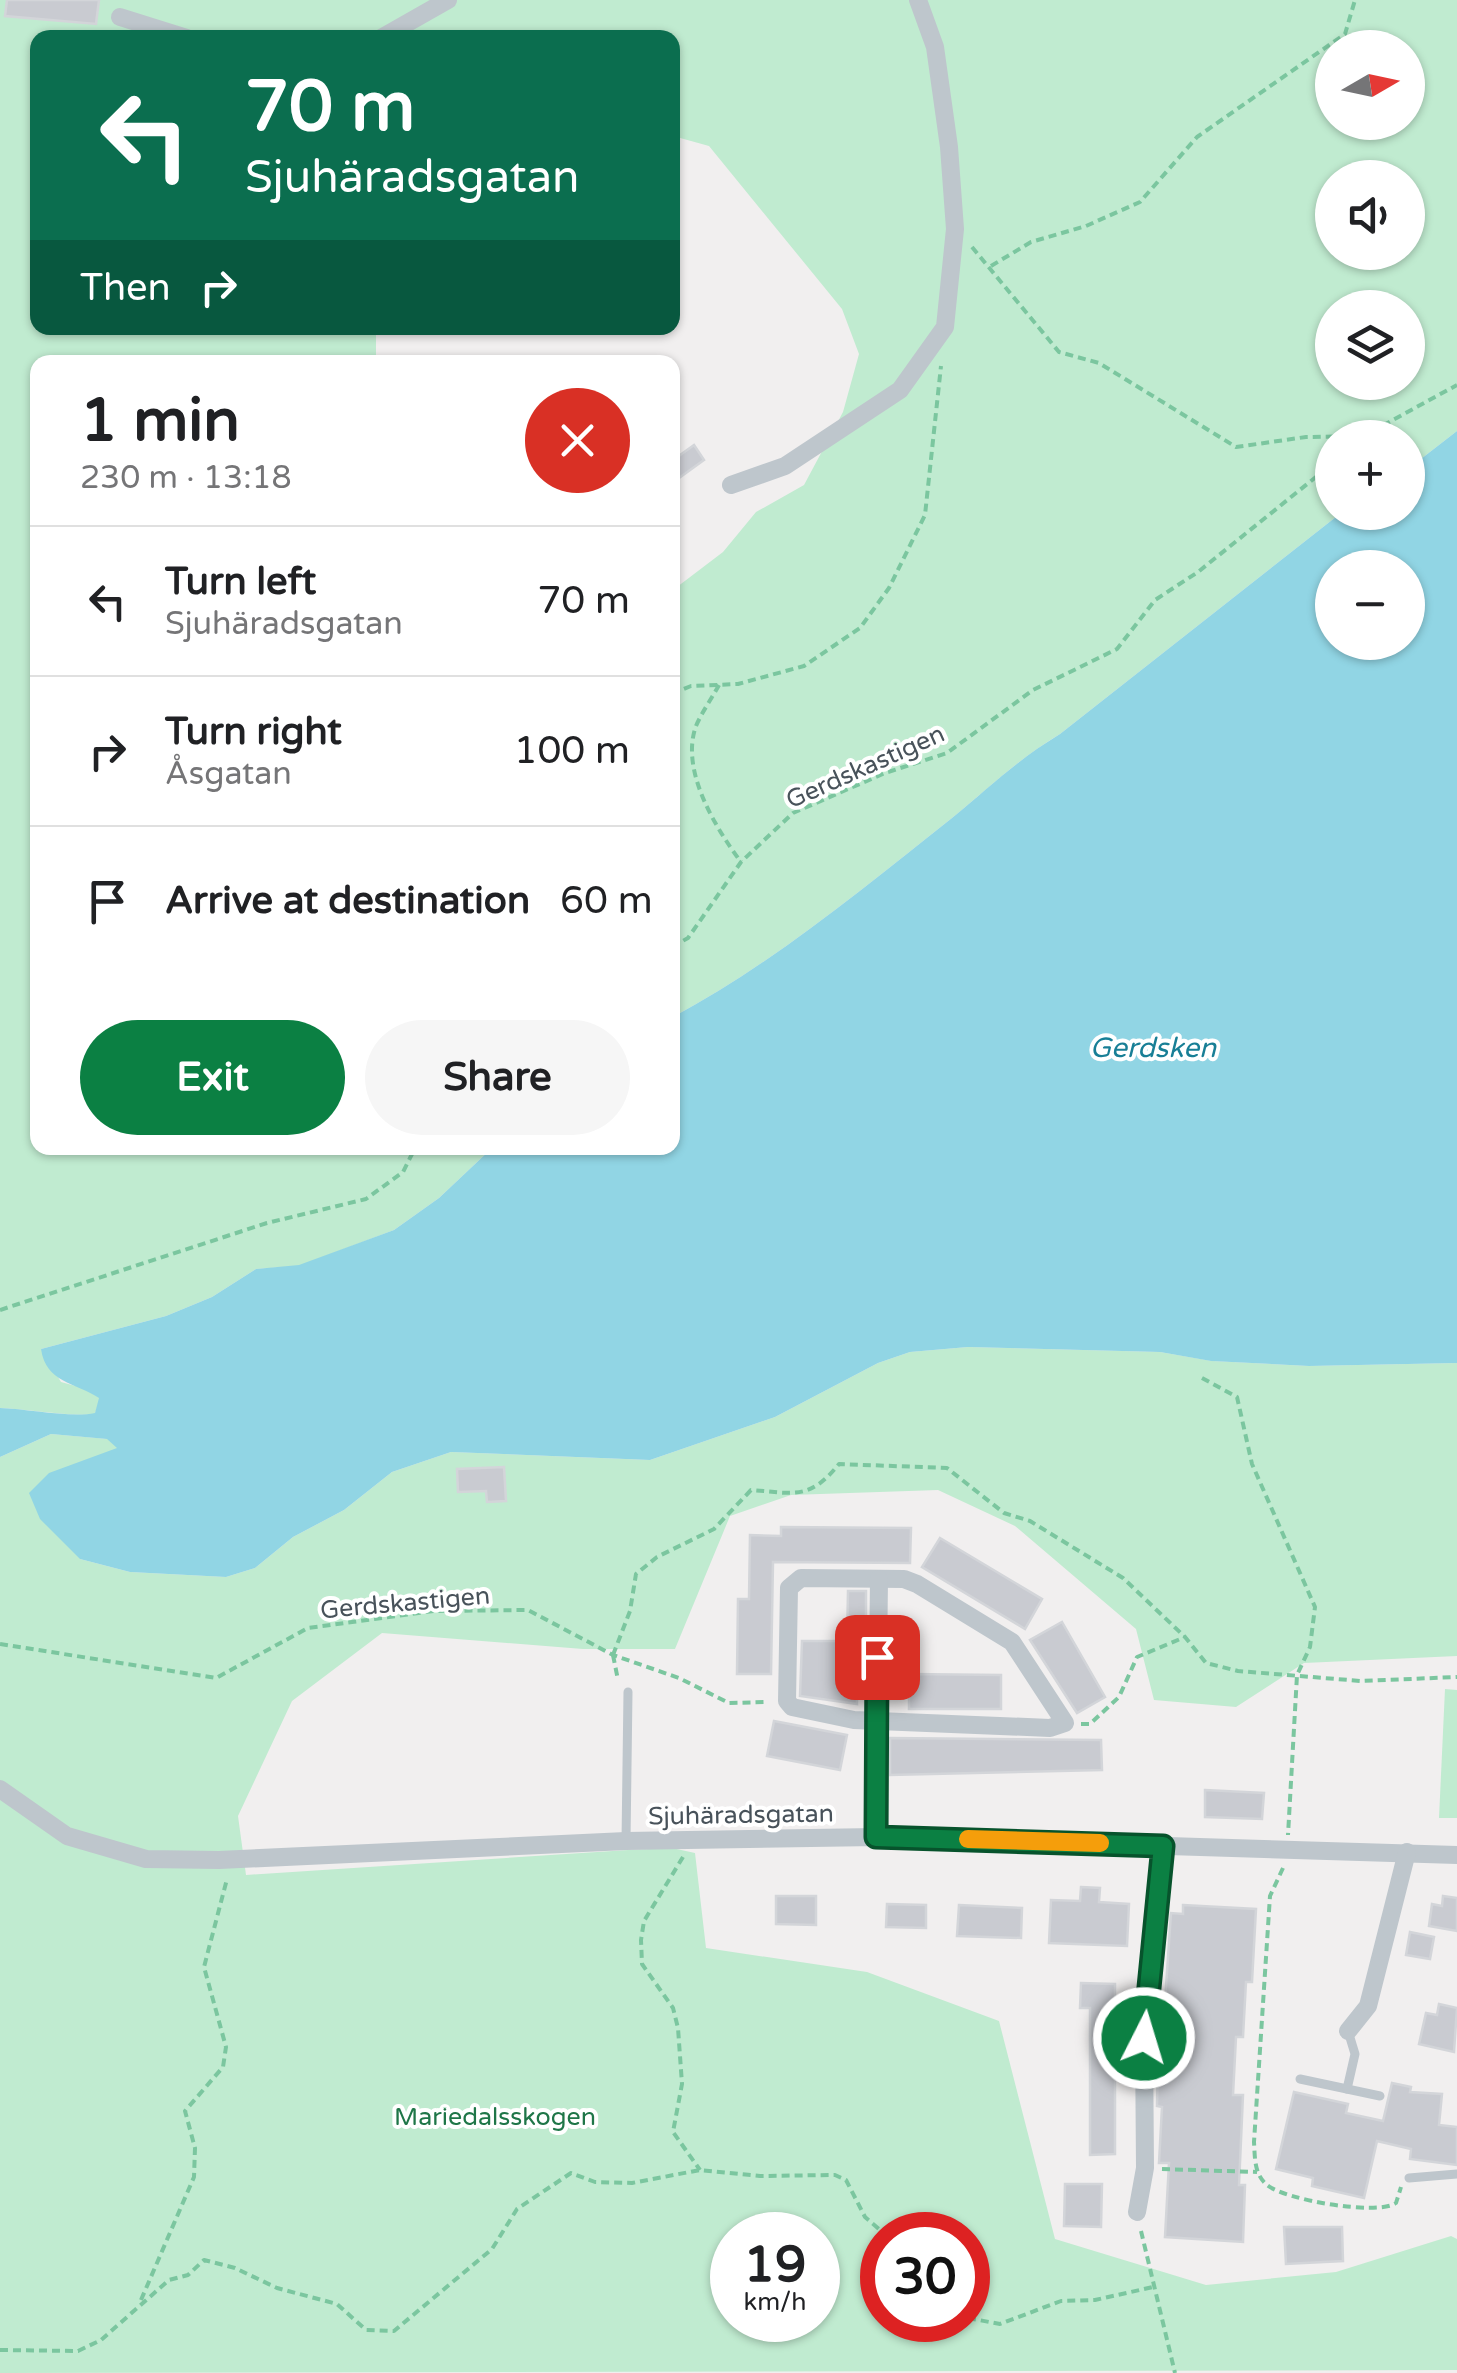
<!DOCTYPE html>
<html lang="en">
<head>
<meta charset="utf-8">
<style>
	:root { --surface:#fff; --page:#f6f6f6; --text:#202124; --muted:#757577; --line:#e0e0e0; --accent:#0b8043 }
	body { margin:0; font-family:"Varela Round",sans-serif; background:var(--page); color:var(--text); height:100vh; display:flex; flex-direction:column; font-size:38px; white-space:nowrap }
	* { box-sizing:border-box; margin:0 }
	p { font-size:32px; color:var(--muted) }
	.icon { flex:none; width:55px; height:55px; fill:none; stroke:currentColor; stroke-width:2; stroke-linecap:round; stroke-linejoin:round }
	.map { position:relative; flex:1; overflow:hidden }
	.details { position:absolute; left:30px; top:355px; width:650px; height:800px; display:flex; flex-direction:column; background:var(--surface); border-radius:20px; box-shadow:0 2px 8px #0004 }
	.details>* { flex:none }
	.guide { position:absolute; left:30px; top:30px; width:650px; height:305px; border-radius:20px; box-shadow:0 2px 8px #0004; background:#0b6e4f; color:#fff; overflow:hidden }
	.needle { width:65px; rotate:81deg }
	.buttons { position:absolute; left:1315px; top:30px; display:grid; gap:20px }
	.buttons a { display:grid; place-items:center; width:110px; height:110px; border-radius:50%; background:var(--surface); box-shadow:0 2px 8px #0004; font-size:50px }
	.speed { position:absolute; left:710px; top:2212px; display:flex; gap:20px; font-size:50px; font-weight:700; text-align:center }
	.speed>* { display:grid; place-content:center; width:130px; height:130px; border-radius:50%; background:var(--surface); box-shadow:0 2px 8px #0004; line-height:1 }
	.speed small { font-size:25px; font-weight:400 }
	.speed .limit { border:15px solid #d22; background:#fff; color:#111 }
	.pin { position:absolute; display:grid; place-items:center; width:85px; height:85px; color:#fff; margin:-42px; border-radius:20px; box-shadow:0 5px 15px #0006 }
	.me { position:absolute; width:110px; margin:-55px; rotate:5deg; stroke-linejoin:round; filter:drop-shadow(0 0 8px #0008) }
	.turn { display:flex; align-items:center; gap:35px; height:210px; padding:0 50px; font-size:45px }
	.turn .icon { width:130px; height:130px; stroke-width:2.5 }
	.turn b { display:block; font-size:70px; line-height:85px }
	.then { display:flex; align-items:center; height:95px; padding:0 50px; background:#0003; gap:20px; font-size:38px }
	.round { display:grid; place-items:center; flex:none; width:105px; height:105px; border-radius:52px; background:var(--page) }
	.headline { display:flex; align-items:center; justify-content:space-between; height:170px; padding:0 50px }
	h1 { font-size:60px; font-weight:700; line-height:75px }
	.primary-button { display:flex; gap:20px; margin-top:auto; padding:20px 50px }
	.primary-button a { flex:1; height:115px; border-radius:60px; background:var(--accent); color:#fff; font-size:40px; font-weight:700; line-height:115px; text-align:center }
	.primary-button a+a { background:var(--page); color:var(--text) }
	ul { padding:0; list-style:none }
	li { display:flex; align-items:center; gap:30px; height:150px; padding:0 50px; border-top:2px solid var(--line) }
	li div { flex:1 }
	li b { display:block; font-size:38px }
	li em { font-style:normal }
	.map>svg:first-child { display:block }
	.green { fill:#c0ebd0; fill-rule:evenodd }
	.water { fill:#91d5e4; fill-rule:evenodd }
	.building { fill:#c9cbd1; stroke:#d3d5d9; stroke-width:2.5 }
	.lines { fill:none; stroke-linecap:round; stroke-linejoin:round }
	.path { stroke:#7bc69f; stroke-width:4; stroke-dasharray:8 5; stroke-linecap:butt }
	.service { stroke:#bec6cc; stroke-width:9 }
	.minor { stroke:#bec6cc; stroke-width:18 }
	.route-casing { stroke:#07532c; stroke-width:25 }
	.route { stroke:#0b8043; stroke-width:18 }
	.slow { stroke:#f59e0b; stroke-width:18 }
	.labels { text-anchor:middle; stroke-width:8; stroke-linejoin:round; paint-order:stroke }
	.street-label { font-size:25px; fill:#48525a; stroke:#fff }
	.park-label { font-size:25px; fill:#1f7648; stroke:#fff }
	.water-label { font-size:28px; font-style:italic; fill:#187f96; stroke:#fff }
</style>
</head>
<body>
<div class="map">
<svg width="1457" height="2373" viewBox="0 0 1457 2373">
	<rect width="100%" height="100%" fill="#f1efef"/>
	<g class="green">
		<path d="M0 0H1457V431L1408 469V438H1332V512L1341 513 1060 734C1018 759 989 788 952 818 864 888 772 964 673 1017V590L723 552 756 512 804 485 843 412 859 354 842 309 709 146 673 136 672 38H38V328H376V362H38V1148H492L439 1198 394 1230 299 1266 256 1269 212 1297 166 1316 41 1349 61 1382 83 1388 100 1398 95 1414C70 1417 29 1409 0 1408ZM1332 48H1408V122H1332ZM1332 178H1408V252H1332ZM1332 308H1408V382H1332Z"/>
		<path d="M968 1347 1160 1352 1212 1361 1309 1366 1457 1363V1656L1304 1663 1236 1707 1154 1700 1136 1629 1015 1526 938 1490 791 1495 730 1516 675 1649H583L382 1633 292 1701 238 1816 246 1875 628 1850 672 1848 695 1853 706 1948 867 1972 999 2021 1055 2239 1206 2285 1336 2272 1451 2236 1457 2239V2370L0 2373V1457L51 1434 108 1439 118 1448 80 1559 130 1572 226 1577 255 1568 293 1537 344 1510 392 1472 451 1452 650 1460 775 1417 878 1363 910 1352ZM732 2235H818V2320H732ZM882 2235H968V2320H882Z"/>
		<path d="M1445 1689 1457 1690V1818H1439Z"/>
	</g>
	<path class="water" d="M1457 431V1363L1309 1366 1211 1361 1160 1352 968 1347 910 1352 878 1363 775 1417 650 1460 451 1452 392 1472 344 1510 293 1537 255 1568 226 1577 130 1572 80 1559 40 1519 29 1493 49 1473 117 1448 107 1439 51 1434 0 1457V1408C29 1409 71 1418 95 1413L99 1398C75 1382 46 1383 41 1349L166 1316 212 1297 256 1269 299 1265 394 1230 439 1198 492 1148H672L673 1017C772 964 864 888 952 818 990 787 1017 760 1060 734L1341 513 1408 512V469ZM1332 568H1408V642H1332Z"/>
	<g class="building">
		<path d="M7 0H99L96 24 5 16Z"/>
		<path d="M694 445 704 460 672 483V461Z"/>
		<path d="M504 1467 506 1501 487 1502 486 1491 458 1492 457 1469Z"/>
		<path d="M781 1527 911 1528 910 1563 773 1562 771 1674H737L738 1599H749L750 1535 781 1536Z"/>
		<path d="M940 1538 1042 1599 1025 1629 922 1567Z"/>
		<path d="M848 1591H866V1661H857V1704L800 1696 802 1641H847Z"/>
		<path d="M1062 1622 1105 1697 1077 1713 1030 1640Z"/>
		<path d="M909 1674 1001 1675V1709H909Z"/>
		<path d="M774 1721 847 1735 840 1770 767 1756Z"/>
		<path d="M890 1738 1101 1740 1102 1770 890 1775Z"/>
		<path d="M1205 1790 1264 1793 1262 1819 1205 1817Z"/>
		<path d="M1081 1887 1100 1888 1099 1902 1129 1904 1127 1946 1049 1943 1051 1900 1080 1901Z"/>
		<path d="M776 1896H816V1925L776 1924Z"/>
		<path d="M1443 1896 1457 1898V1931L1429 1926 1432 1904 1442 1906Z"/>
		<path d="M887 1904 926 1905V1928L886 1927Z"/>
		<path d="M959 1905 1022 1908 1021 1938 957 1936Z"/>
		<path d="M1183 1905 1256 1909 1252 1982H1246L1243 2037H1236L1233 2095H1243L1239 2185H1245L1243 2242 1165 2237 1169 2163H1159L1162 2107 1157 2106 1158 2060H1161L1171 1913 1183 1914Z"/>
		<path d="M1410 1932 1434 1937 1430 1959 1406 1955Z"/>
		<path d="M1081 1983 1115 1984V2154L1090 2155V2008H1080Z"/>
		<path d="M1439 2004 1457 2008 1454 2052 1419 2044 1426 2013 1437 2015Z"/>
		<path d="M1392 2083 1411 2087 1410 2092 1442 2094 1439 2125 1457 2127V2165L1410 2159 1411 2149 1377 2141 1364 2198 1312 2186 1313 2178 1276 2169 1294 2092 1348 2104 1346 2113 1383 2121Z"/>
		<path d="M1065 2184H1102L1101 2227 1064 2226Z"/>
		<path d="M1284 2227H1342L1343 2261 1286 2264Z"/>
	</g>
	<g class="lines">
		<g class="path">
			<path d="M972 247 1059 352 1099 363 1236 447 1306 437 1361 436"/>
			<path d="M991 266 1031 242 1086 226 1140 202 1197 137 1345 34 1355 0"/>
			<path d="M1360 438 1457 385"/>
			<path d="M719 685C712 698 702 712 696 726 680 770 715 827 741 862"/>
			<path d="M672 694 691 686 738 684 804 666 860 628 889 588 925 515 941 366"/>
			<path d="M672 947 688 938 741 862 793 813 885 773 947 753 1033 690 1117 649 1155 600 1198 572 1332 464"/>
			<path d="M0 1310 267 1223 366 1199 403 1172 415 1148"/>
			<path d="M1202 1378 1237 1397 1252 1464 1315 1607 1310 1647 1297 1675 1288 1835"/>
			<path d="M0 1644 216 1678 308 1628 434 1611 528 1610 613 1655 679 1678 729 1703 767 1702"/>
			<path d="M613 1655 630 1611 636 1574 657 1557 714 1529 751 1490C794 1493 809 1501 839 1464L947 1468 1004 1513 1030 1521 1123 1578 1185 1637"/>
			<path d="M613 1655 618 1680"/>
			<path d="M1081 1724H1090L1119 1697 1137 1657 1185 1637 1206 1663 1238 1671 1361 1681 1457 1677"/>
			<path d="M683 1857 644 1921 641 1940 642 1964 673 2008 678 2028 682 2084 673 2132 700 2170"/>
			<path d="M1283 1868 1270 1896 1254 2142C1255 2158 1254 2174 1267 2185 1285 2200 1378 2216 1396 2203L1401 2187"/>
			<path d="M1162 2169 1257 2172"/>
			<path d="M1141 2231 1175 2373"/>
			<path d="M141 2300 194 2177 195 2148 185 2111 223 2067 226 2047 204 1967 227 1879"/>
			<path d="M968 2318 1000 2324 1061 2301 1095 2300 1153 2287"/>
			<path d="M0 2350 78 2351 101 2340 169 2280 188 2275 204 2260 235 2268 277 2288 337 2304 366 2330 394 2331 492 2249 517 2209 571 2173 595 2182 632 2183 700 2170 760 2176 835 2175 846 2180 865 2217 886 2235"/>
		</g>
		<g class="service">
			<path d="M626 1841 628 1692"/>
			<path d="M1300 2079 1380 2096"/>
			<path d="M1347 2089 1355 2054 1348 2031"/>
			<path d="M1409 2178 1457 2174"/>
		</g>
		<g class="minor">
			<path d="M120 17 187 38"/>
			<path d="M381 38 448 0"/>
			<path d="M731 485 785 466 900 390 945 327 955 229 949 147 935 47 918 0"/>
			<path d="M801 1578 904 1579 917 1584 1012 1642 1065 1723 1050 1728 854 1720 792 1707 787 1701 789 1588Z"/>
			<path d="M0 1789 67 1836 146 1859 219 1860 626 1841 876 1837 1457 1855"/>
			<path d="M876 1837 879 1579"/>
			<path d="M1348 2031 1368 2006 1407 1852"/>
			<path d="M1137 2212 1145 2168 1144 2037 1163 1846"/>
		</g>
	</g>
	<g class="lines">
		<defs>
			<path id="route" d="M877 1657 876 1837 1163 1846 1144 2038"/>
		</defs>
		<use href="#route" class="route-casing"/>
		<use href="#route" class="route"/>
		<path class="slow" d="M968 1839 1100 1843"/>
	</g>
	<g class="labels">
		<g class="street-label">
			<text transform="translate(865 766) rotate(-24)" y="9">Gerdskastigen</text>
			<text transform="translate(405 1602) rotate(-5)" y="9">Gerdskastigen</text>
			<text transform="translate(741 1814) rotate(-1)" y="9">Sjuhäradsgatan</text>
		</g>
		<g class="park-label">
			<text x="495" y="2125">Mariedalsskogen</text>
		</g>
		<g class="water-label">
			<text x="1153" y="1057">Gerdsken</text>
		</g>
	</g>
</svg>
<div class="buttons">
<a><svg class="needle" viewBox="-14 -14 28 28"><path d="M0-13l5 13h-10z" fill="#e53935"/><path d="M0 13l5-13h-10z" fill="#757577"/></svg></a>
<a><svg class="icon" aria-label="sound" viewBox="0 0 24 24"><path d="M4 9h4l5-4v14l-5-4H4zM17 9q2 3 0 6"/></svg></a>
<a><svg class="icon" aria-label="layers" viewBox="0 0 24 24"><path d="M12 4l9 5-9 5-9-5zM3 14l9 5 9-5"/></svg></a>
<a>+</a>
<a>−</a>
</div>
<div class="speed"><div>19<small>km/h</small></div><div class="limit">30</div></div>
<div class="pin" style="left:877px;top:1657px;background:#d93025"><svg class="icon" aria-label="arrive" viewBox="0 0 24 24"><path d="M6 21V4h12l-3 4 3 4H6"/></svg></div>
<svg class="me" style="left:1144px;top:2038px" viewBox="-20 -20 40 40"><circle r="17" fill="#0b8043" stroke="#fff" stroke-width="3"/><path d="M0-11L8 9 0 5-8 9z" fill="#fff"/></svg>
<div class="guide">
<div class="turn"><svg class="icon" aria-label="left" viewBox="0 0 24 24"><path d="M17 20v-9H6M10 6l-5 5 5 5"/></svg><div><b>70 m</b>Sjuhäradsgatan</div></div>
<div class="then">Then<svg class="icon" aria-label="right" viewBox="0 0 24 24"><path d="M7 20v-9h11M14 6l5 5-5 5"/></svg></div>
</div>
<section class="details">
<div class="headline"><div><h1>1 min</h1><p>230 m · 13:18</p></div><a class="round" style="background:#d93025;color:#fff"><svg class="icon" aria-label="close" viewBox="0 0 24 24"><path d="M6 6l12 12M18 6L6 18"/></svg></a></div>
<ul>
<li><svg class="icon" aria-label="left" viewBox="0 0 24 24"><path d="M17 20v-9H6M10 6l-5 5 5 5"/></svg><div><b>Turn left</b><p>Sjuhäradsgatan</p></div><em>70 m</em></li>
<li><svg class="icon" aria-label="right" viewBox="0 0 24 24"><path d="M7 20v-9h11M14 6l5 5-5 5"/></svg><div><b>Turn right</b><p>Åsgatan</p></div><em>100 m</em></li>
<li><svg class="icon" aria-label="arrive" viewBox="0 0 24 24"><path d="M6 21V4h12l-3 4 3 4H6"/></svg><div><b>Arrive at destination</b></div><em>60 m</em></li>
</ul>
<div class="primary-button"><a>Exit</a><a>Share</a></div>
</section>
</div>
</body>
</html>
